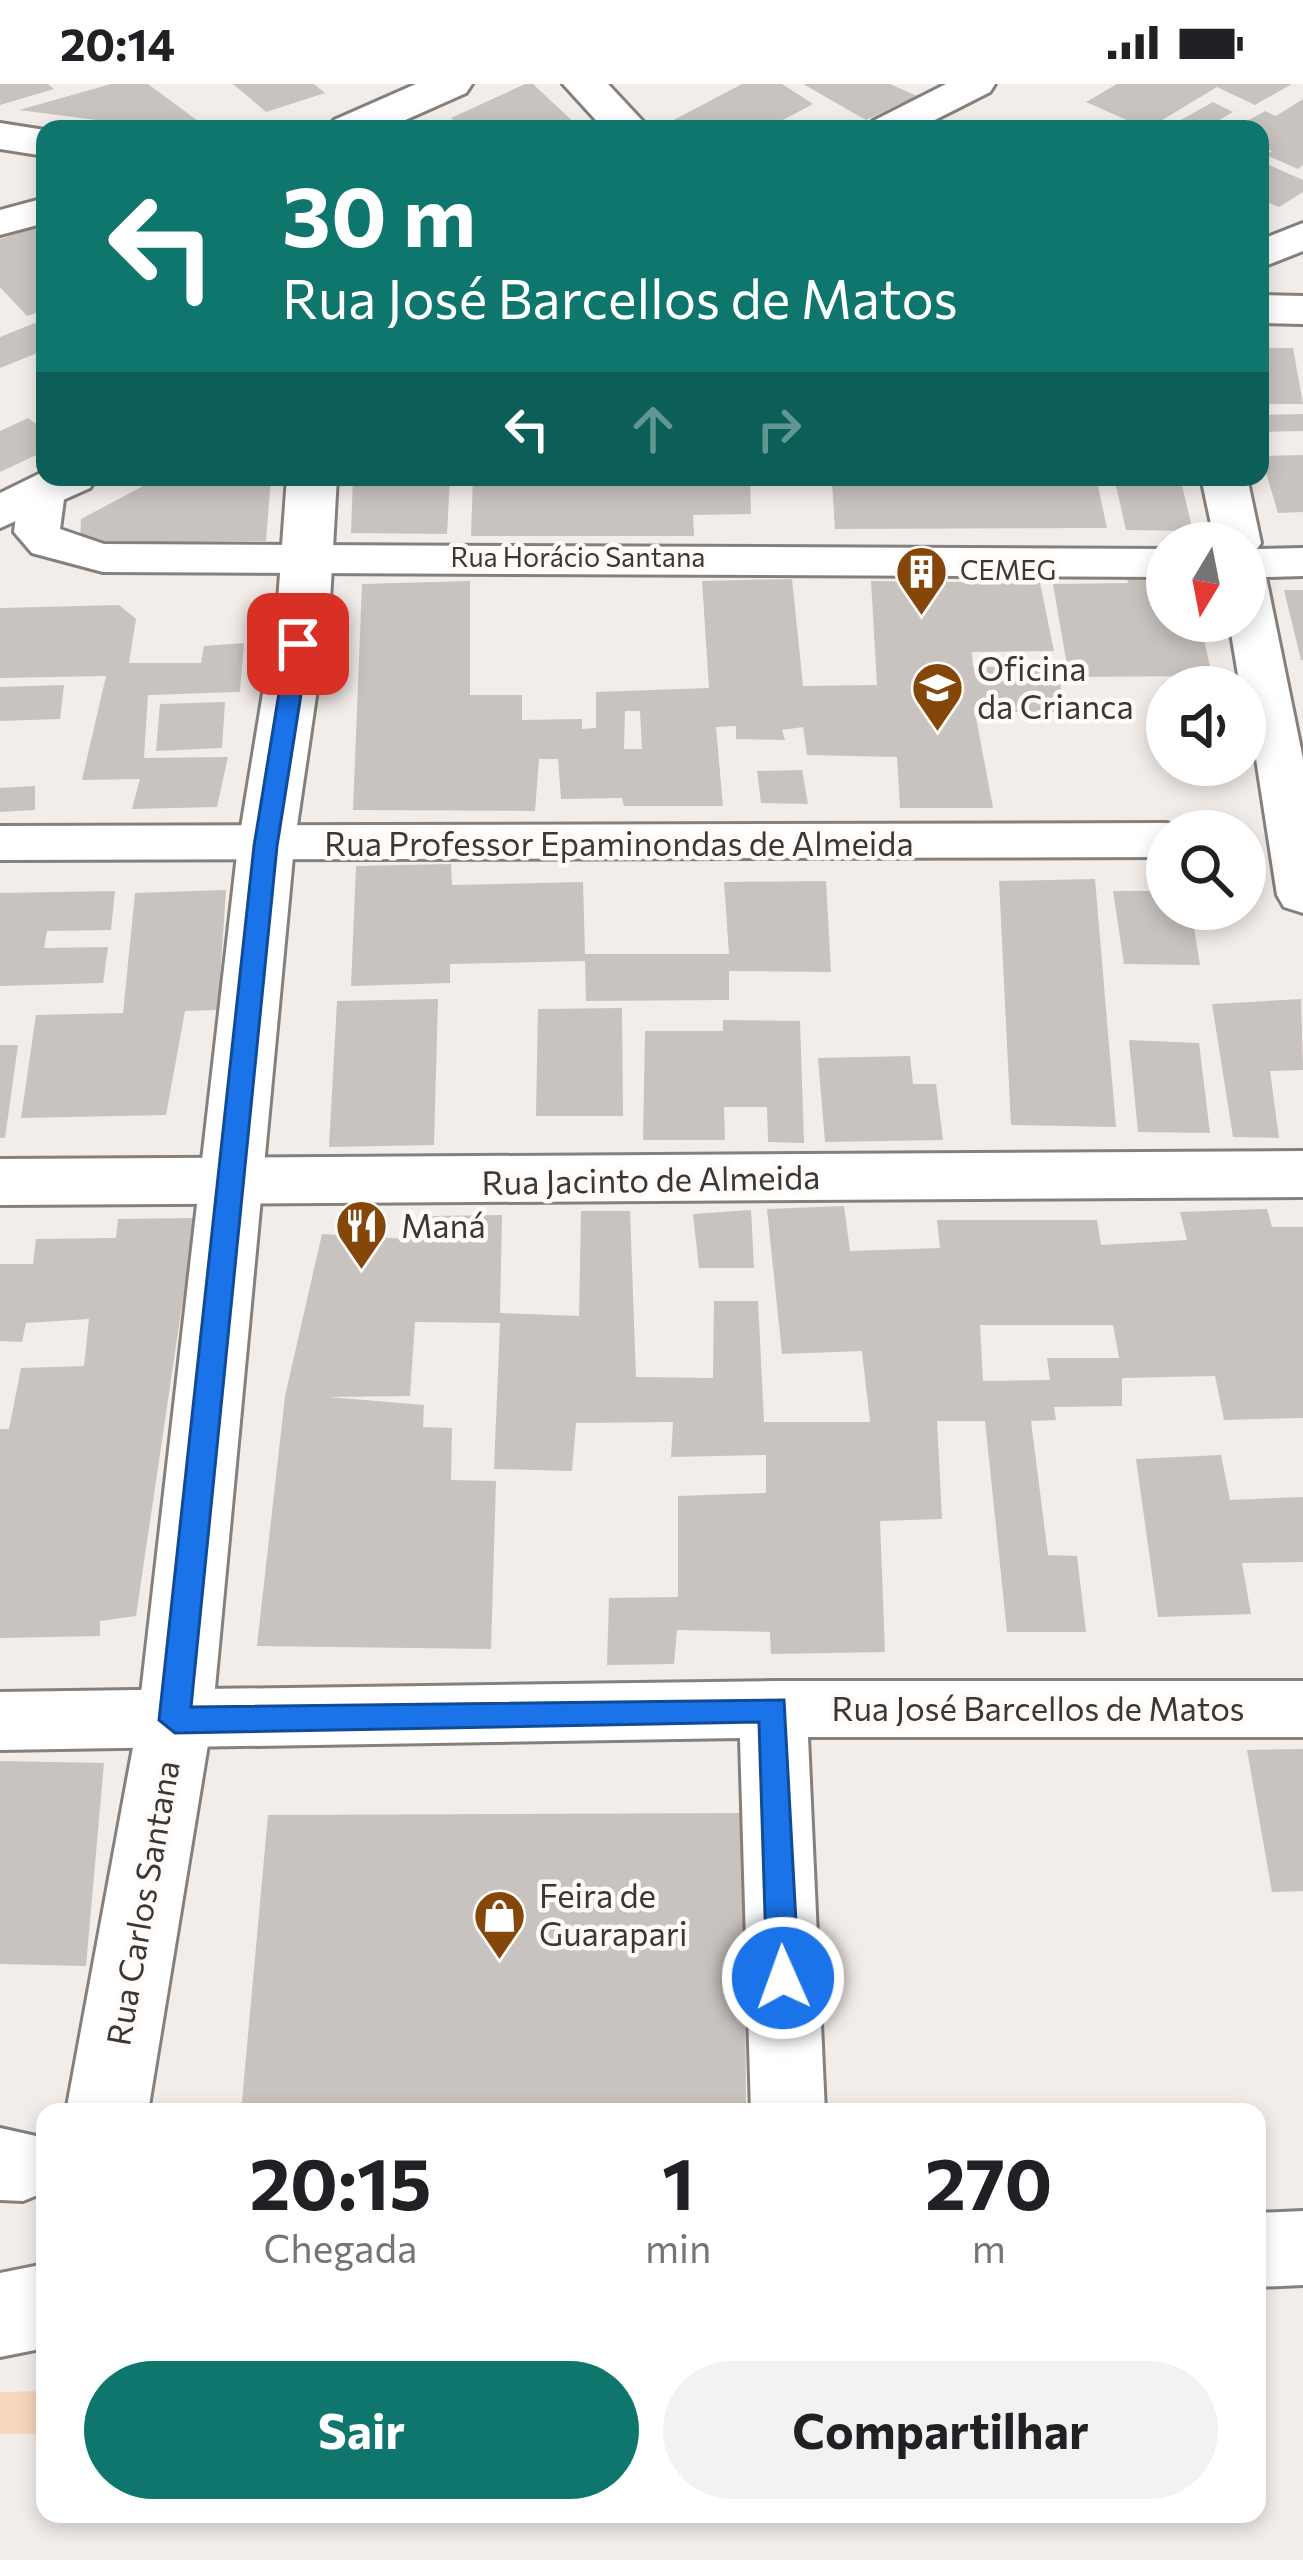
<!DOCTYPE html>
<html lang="pt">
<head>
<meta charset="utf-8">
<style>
	:root { --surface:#fff; --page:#f2f2f2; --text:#202124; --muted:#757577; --accent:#0f766e }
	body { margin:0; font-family:Commissioner,sans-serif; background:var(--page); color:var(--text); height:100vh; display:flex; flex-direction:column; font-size:45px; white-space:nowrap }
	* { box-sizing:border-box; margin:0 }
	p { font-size:39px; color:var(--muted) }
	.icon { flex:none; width:66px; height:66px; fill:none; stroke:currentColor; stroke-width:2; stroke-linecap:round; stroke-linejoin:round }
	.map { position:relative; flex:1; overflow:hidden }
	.panel { position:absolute; left:36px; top:2019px; width:1230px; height:420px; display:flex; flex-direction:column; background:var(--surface); border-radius:24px; box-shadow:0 6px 18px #0003 }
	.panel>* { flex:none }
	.hud { position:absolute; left:36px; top:36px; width:1233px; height:366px; border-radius:24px; box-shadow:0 6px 18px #0003; background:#0f766e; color:#fff; overflow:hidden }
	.needle { width:78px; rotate:190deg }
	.tools { position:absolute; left:1146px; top:438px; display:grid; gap:24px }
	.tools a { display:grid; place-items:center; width:120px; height:120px; border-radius:50%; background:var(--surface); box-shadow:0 6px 18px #0003; font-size:60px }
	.pin { position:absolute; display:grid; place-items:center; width:102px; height:102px; color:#fff; margin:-51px; border-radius:24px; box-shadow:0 6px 18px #0006 }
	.me { position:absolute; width:132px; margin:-66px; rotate:358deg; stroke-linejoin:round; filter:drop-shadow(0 0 9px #0008) }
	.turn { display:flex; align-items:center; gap:42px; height:252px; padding:0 48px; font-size:54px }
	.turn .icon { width:156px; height:156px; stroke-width:2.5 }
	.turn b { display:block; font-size:84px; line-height:102px }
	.lanes { display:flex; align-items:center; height:114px; padding:0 48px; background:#0003; justify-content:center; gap:60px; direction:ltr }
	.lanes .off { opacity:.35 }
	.eta { display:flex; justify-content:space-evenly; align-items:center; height:204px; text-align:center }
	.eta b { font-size:72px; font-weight:700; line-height:84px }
	.action { display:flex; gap:24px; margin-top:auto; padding:24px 48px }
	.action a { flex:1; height:138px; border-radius:72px; background:var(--accent); color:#fff; font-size:48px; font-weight:700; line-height:138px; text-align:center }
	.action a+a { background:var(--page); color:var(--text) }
	.status { display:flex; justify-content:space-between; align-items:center; height:84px; padding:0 60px; background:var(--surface); direction:ltr }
	.status svg { height:33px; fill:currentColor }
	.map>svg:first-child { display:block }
	.green { fill:#f8d5bd }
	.building { fill:#c9c3bf; fill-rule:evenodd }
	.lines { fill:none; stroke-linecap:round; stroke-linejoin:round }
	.street-casing { stroke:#85807c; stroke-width:6 }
	.secondary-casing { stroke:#85807c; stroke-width:6 }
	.primary-casing { stroke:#85807c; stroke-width:6 }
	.street { fill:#fff; fill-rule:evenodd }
	.secondary { fill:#fff; fill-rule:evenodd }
	.primary { fill:#fff; fill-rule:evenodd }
	.route { fill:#1a73e8; stroke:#114b97; stroke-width:3 }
	.labels { text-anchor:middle; stroke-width:9; stroke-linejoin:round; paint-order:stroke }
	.far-street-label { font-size:27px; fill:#3a3837; stroke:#fefbf8 }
	.far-poi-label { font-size:27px; fill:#3a3837; stroke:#fefbf8; text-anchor:start }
	.poi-label { font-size:33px; fill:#3a3837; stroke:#fefbf8; text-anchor:start }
	.street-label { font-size:33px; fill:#3a3837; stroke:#fefbf8 }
</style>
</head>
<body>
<div class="status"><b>20:14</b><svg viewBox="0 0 49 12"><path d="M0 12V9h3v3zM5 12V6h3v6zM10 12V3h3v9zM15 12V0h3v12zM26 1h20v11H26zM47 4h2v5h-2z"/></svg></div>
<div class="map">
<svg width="1303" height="2476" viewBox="0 0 1303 2476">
	<rect width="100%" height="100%" fill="#f3ede9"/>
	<path class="green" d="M45 2307V2350H0V2308Z"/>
	<g class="building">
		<path d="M0 0H48L54 5 0 21Z"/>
		<path d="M111 0H148L198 37 166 45 19 26Z"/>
		<path d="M233 0H314L325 9 266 28Z"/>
		<path d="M525 0H533L581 45H464L451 34Z"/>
		<path d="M742 0H782L813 20 766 45H680L668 39Z"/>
		<path d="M803 0H890L917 12 866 36Z"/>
		<path d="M1117 0H1292L1255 21 1217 3 1159 38 1168 43 1213 18 1233 28 1204 45H1147L1086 18Z"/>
		<path d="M1303 15V81L1298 85 1266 71 1272 67 1260 62V45H1233L1265 27 1276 32Z"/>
		<path d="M1260 77 1303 96V108L1279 123 1260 115Z"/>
		<path d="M45 141V226L27 232 0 203V155Z"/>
		<path d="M35 239 45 248V266L0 284V253Z"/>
		<path d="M1260 264H1293L1303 320H1260Z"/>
		<path d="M1303 330V347L1260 348V331Z"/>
		<path d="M28 334 45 346V367L0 388V347Z"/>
		<path d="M1303 371V428L1278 429 1261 372Z"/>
		<path d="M160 393H271L266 457 80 459 81 435Z"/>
		<path d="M353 393H450L447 450 351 449Z"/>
		<path d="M473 393H750L751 430 693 431 694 452H471Z"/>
		<path d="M901 393H1096L1107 444 835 445 832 397Z"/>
		<path d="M1114 393H1180L1193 447 1126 446Z"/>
		<path d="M1126 491H1167V537H1200L1212 592 1069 593 1053 500 1128 499Z"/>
		<path d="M792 495 803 602 877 601 871 497 1040 499 1054 567 972 568 973 583 1057 582 1065 628H975L993 724H900L897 673 807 671 803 643 782 646 785 656 736 655V642L716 643 723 722H624L622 714 561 715 558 675H539L535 727 353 726 362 500 470 497V611H522V636L582 635V645L596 644V608L709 604 702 497ZM625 627H640L642 665H624Z"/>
		<path d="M1284 506H1303V576H1301Z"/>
		<path d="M119 521 136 535 129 579H201L204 562 244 559 240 608 148 611 144 674 228 673 217 723 132 725 140 695 82 696 106 592 0 594V524Z"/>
		<path d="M64 601 60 635 0 637V603Z"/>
		<path d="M225 618 222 664 156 667 160 620Z"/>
		<path d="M802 686 808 720 761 719 757 687Z"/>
		<path d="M35 702V726L0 728V704Z"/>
		<path d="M451 780 452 801 583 798 585 870H729L724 798 826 797 831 888 729 887V916L586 917 585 877 450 880V899L351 902 356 782Z"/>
		<path d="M1095 795 1116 1043 1011 1041 999 797Z"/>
		<path d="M226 806 218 926 185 927 166 1031 21 1034 36 931 123 929 135 809Z"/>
		<path d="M115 807 111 846 47 847 44 864 108 863 103 899 0 902V809Z"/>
		<path d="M1113 807H1167V825H1191L1200 881 1124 880Z"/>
		<path d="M438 915 434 1061 329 1063 337 917Z"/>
		<path d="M1301 915 1303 986 1270 987 1279 1054 1233 1053 1212 920Z"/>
		<path d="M622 924 623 1032H536L538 925Z"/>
		<path d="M723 936 800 937 804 1059 768 1058 767 1023H724L725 1056H643L645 947H723Z"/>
		<path d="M1129 956 1199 959 1210 1049 1138 1048Z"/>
		<path d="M0 961H18L5 1054H0Z"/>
		<path d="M910 972 913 1000H936L943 1056 825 1058 818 974Z"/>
		<path d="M844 1122 850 1167 940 1164 937 1136H1097L1101 1161 1187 1156 1180 1128 1267 1125 1272 1143H1303V1334L1224 1336 1215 1292 1122 1294V1322L1054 1323 1056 1336 1031 1337 1048 1471 1077 1472 1086 1548H1007L985 1337H937L942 1435 880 1437 885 1568 771 1570 770 1548 677 1546 674 1580 607 1581 609 1514 678 1513V1412L766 1409V1371L671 1373 673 1338 576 1339 572 1387 494 1385 500 1239 415 1238 410 1312 329 1313 424 1321 423 1343 452 1344 451 1396 496 1397 491 1565 257 1562 285 1312 322 1150 425 1156 428 1132 502 1131 500 1229 579 1232 581 1127H630L636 1293 713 1294 714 1217H758L764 1338H870L862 1267 782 1270 767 1125ZM980 1241H1113L1119 1274H1047L1050 1296 983 1297Z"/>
		<path d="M751 1126 754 1184H699L693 1130Z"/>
		<path d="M195 1134 136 1532 100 1537V1552L0 1554V1345H9L21 1284 84 1282 89 1235 26 1239 22 1258 0 1257V1180H33L36 1155 116 1154 118 1135Z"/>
		<path d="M1221 1371 1230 1416 1303 1413V1478L1242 1479 1251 1530 1158 1533 1136 1375Z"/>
		<path d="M1303 1665V1807L1272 1808 1247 1666Z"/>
		<path d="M0 1677 104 1679 86 1882 0 1880Z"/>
		<path d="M744 1729 746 2023 241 2028 268 1731Z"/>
	</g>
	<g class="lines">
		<defs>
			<g id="street">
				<path d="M946 0H995L990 8 917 45H867L873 37Z"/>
				<path d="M45 114V139L0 151V126Z"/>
				<path d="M1303 139V167L1260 184V156Z"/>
				<path d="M1201 393H1247L1261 459 1257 465 1303 464V492L1266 493 1303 675V829L1284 823 1277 811 1245 603H1240L1229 537H1245V459H1215Z"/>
				<path d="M42 394 58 398 65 408 60 445 104 460 1167 465V493L103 488 32 469 14 448 19 408 26 398Z"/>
				<path d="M1167 739 1187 747H1167V773L0 776V742Z"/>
				<path d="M773 1597H1303V1653H808L825 2028H751L740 1654 0 1666V1608Z"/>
				<path d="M0 2044 45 2054V2108L23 2117 0 2116Z"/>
				<path d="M1303 2127V2201L1257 2203V2129Z"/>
			</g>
			<g id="secondary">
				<path d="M563 0H608L650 45H604Z"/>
				<path d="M0 39 45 46V72L0 65Z"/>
				<path d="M1260 211 1303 212V240L1260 239Z"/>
				<path d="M1303 1067V1113L0 1121V1075Z"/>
			</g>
			<g id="primary">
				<path d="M416 0H472L466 9 385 45H327L334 36Z"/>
				<path d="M45 387V393H97L90 404 0 444V409Z"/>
				<path d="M287 393H337L330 517 294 762 212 1636 148 2028H66L138 1636 238 762 278 517Z"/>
				<path d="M45 2180V2264L0 2273V2189Z"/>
			</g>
		</defs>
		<use href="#street" class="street-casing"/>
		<use href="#secondary" class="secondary-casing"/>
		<use href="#primary" class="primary-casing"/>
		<use href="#street" class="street"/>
		<use href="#secondary" class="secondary"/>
		<use href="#primary" class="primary"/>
	</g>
	<path class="route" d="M298 553 309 560 277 762 191 1623 784 1616 799 1894 794 1904 783 1908 772 1904 767 1894 759 1638 175 1649 159 1636 254 762 287 560Z"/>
	<defs>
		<symbol id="building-pin" viewBox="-11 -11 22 30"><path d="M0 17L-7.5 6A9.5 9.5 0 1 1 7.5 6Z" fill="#854609" stroke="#fefbf8"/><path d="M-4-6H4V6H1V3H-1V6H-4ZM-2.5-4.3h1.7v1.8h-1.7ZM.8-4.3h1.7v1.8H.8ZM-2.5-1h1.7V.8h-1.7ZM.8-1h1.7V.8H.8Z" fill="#fff"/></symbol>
		<symbol id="school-pin" viewBox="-11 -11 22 30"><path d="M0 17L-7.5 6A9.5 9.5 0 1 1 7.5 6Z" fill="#854609" stroke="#fefbf8"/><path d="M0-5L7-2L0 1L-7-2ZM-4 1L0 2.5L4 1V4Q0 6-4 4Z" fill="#fff"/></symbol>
		<symbol id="restaurant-pin" viewBox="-11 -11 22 30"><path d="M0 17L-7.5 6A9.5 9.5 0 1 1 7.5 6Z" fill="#854609" stroke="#fefbf8"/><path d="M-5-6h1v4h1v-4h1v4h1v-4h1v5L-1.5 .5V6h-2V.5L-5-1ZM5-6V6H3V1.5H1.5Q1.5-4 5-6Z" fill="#fff"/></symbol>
		<symbol id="shop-pin" viewBox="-11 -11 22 30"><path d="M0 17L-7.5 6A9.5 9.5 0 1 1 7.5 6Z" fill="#854609" stroke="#fefbf8"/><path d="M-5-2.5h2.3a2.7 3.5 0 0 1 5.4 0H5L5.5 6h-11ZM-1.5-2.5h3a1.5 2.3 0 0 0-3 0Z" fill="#fff"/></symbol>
	</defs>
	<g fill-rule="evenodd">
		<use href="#building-pin" x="892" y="458" width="59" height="81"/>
		<use href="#school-pin" x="908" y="574" width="59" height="81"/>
		<use href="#restaurant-pin" x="332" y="1112" width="59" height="81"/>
		<use href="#shop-pin" x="470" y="1802" width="59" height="81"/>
	</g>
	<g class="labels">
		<g class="far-street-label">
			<text x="578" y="483">Rua Horácio Santana</text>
		</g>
		<g class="far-poi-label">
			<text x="960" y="496">CEMEG</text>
		</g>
		<g class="poi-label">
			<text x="977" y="597">Oficina<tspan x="977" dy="38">da Crianca</tspan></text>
			<text x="401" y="1154">Maná</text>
			<text x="539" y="1824">Feira de<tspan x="539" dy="38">Guarapari</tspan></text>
		</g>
		<g class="street-label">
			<text x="619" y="772">Rua Professor Epaminondas de Almeida</text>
			<text transform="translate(651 1096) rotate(-1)" y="12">Rua Jacinto de Almeida</text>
			<text x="1038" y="1637">Rua José Barcellos de Matos</text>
			<text transform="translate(143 1819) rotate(-80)" y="12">Rua Carlos Santana</text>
		</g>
	</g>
</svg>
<div class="tools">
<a><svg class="needle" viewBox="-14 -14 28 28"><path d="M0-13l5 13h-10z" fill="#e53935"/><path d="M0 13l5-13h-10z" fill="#757577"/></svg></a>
<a><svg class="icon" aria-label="sound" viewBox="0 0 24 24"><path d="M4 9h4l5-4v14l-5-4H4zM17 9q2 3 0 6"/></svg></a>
<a><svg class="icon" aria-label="search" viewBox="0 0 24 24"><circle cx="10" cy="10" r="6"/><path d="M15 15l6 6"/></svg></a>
</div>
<div class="pin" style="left:298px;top:560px;background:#d93025"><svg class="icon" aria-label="arrive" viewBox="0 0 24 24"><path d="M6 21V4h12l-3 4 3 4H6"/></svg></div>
<svg class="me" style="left:783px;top:1894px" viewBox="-20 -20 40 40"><circle r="17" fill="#1a73e8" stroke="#fff" stroke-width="3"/><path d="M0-11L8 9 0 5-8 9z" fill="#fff"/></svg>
<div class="hud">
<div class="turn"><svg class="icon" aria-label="left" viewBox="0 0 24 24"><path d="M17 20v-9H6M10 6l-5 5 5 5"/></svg><div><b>30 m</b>Rua José Barcellos de Matos</div></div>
<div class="lanes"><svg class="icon" aria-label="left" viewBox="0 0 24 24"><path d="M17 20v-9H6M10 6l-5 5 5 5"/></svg><svg class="icon off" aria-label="ahead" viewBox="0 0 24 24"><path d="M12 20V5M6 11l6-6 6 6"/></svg><svg class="icon off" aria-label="right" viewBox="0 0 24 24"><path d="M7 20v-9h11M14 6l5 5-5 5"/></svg></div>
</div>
<section class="panel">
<div class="eta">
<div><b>20:15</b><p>Chegada</p></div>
<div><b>1</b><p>min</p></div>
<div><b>270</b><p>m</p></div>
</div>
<div class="action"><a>Sair</a><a>Compartilhar</a></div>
</section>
</div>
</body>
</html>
